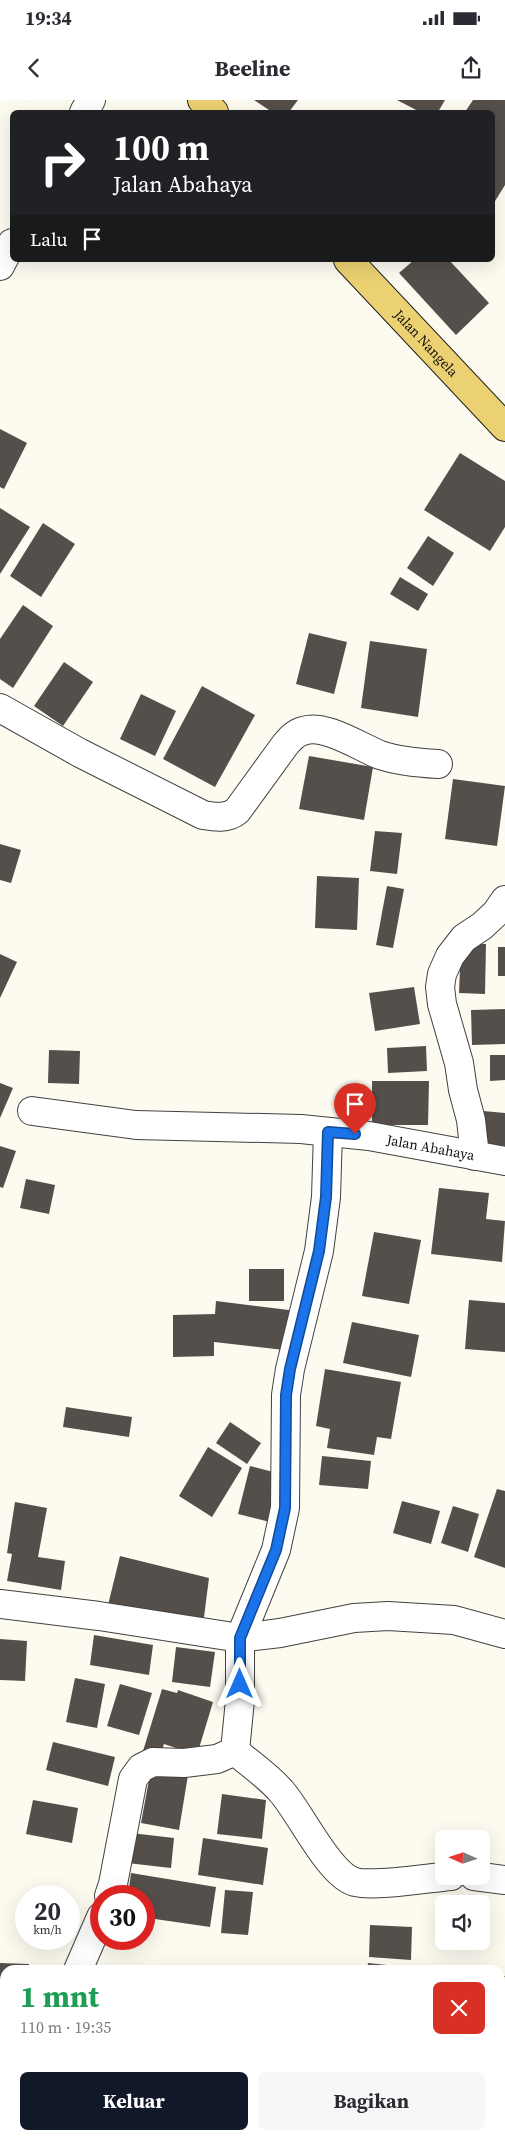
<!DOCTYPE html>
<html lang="id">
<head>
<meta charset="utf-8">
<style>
	:root { --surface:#fff; --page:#f7f7f7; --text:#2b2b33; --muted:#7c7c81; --accent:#111827 }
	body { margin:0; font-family:"Source Serif 4",serif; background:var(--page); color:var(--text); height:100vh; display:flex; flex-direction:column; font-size:19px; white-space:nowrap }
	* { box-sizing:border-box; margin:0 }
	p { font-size:16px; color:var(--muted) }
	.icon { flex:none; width:28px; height:28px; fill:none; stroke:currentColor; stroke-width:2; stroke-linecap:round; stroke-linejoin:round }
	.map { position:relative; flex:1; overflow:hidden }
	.drawer { position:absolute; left:0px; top:1865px; width:505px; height:175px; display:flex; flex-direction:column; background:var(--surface); border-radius:15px 15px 0 0; box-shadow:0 5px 20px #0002 }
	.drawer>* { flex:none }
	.banner { position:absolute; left:10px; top:10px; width:485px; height:152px; border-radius:8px; box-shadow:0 5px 20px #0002; background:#202124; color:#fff; overflow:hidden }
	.needle { width:32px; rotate:273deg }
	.fabs { position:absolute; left:435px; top:1730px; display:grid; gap:10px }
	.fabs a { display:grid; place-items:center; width:55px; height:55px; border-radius:8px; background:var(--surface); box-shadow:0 5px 20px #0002; font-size:25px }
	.speed { position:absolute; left:15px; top:1785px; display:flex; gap:10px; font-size:25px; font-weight:700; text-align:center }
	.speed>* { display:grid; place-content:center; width:65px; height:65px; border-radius:50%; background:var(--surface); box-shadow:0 5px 20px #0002; line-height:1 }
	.speed small { font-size:12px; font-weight:400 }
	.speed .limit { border:8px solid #d22; background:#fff; color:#111 }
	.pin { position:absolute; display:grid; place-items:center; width:42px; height:42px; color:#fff; margin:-51px -21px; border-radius:50% 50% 50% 0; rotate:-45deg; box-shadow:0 0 5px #0007 }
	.pin .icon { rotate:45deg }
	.me { position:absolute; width:55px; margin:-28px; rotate:0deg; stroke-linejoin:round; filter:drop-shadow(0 0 4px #0008) }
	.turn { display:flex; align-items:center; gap:18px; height:105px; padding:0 20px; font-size:22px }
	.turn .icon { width:65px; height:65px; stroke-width:2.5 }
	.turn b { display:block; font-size:35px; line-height:42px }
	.then { display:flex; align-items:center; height:48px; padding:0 20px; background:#0003; gap:10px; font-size:19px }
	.round { display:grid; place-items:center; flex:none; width:52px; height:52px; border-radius:8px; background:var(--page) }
	.overview { display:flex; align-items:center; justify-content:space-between; height:85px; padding:0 20px }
	h1 { font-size:30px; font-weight:700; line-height:38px; color:#1e9e55 }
	.button { display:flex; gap:10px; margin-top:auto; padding:10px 20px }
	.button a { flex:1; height:58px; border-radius:8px; background:var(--accent); color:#fff; font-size:20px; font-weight:700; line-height:58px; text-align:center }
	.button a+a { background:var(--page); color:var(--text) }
	.status { display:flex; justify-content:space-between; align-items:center; height:35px; padding:0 25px; background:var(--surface); direction:ltr }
	.status svg { height:14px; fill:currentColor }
	header { display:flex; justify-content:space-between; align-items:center; height:65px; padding:0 20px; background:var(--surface); font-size:22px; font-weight:700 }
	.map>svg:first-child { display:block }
	.building { fill:#554f4b }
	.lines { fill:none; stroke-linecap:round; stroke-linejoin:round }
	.street-casing { stroke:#414141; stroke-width:30 }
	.primary-casing { stroke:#1f1f1f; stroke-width:30 }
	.street { stroke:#fff; stroke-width:28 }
	.primary { stroke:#ebd172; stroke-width:28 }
	.route-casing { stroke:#114b97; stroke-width:12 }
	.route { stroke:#1a73e8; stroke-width:9 }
	.labels { text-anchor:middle; stroke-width:5; stroke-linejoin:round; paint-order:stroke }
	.street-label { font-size:14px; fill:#0e0e0e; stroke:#fff }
</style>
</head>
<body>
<div class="status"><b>19:34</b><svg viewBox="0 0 49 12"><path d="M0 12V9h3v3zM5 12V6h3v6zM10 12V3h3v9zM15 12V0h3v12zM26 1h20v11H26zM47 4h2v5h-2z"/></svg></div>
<header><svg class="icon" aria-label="back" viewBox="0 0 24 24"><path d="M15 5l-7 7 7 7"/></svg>Beeline<svg class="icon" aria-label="share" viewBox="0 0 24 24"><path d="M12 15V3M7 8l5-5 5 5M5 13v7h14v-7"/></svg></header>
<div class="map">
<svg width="505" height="2040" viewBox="0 0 505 2040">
	<rect width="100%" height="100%" fill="#fdfbf0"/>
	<g class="building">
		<path d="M254 0H298L289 12H272Z"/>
		<path d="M397 0H445L438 12H420Z"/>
		<path d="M473 0H505V85L492 106V12H465Z"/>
		<path d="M414 160H449L489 203 456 235 399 173Z"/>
		<path d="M0 329 27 343 4 389 0 387Z"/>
		<path d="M460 353 505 381V427L490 451 424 410Z"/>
		<path d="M0 408 30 427 0 474Z"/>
		<path d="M43 423 75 444 41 497 10 476Z"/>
		<path d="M428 436 454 453 433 486 407 468Z"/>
		<path d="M400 477 428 494 418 511 390 494Z"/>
		<path d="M23 505 53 526 13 588 0 579V539Z"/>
		<path d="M309 533 347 542 334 594 296 584Z"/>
		<path d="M370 541 427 549 418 617 361 608Z"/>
		<path d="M64 562 93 582 63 626 34 606Z"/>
		<path d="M202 586 255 615 215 687 163 659Z"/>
		<path d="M141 594 176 611 155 656 120 639Z"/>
		<path d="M309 656 373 667 364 720 299 709Z"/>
		<path d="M453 679 505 686 497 746 445 739Z"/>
		<path d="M375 731 402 733 397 774 370 771Z"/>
		<path d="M0 744 21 750 11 783 0 780Z"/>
		<path d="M317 776 359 778 357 830 315 828Z"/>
		<path d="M387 786 404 789 393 848 376 845Z"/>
		<path d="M461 843 486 844 485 894 459 893Z"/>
		<rect x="498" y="847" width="7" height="29"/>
		<path d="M0 854 17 862 0 898Z"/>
		<path d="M414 887 420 924 375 931 369 893Z"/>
		<path d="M505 909V944L472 945 471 910Z"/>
		<path d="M426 946 427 971 388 973 387 948Z"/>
		<path d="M49 950 80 951 79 984 48 983Z"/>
		<path d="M490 955H505V980L490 981Z"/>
		<path d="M372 981H429L428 1025H372Z"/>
		<path d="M0 983 13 988 0 1018Z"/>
		<path d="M483 1011 505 1013V1046L481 1044Z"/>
		<path d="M0 1046 16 1051 3 1088 0 1087Z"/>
		<path d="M26 1079 55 1085 49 1114 20 1108Z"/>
		<path d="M439 1088 489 1093 486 1119 505 1121 502 1162 431 1154Z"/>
		<path d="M374 1132 421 1140 409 1204 362 1196Z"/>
		<rect x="249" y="1169" width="35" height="32"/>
		<path d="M469 1200 505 1203V1252L465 1249Z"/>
		<path d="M216 1201 297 1211 292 1251 214 1242V1256L173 1257V1215L215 1214Z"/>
		<path d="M352 1222 419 1235 411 1277 343 1263Z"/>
		<path d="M325 1269 401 1282 391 1339 377 1337 374 1355 327 1348 330 1329 316 1326Z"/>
		<path d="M66 1307 132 1317 129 1337 63 1327Z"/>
		<path d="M230 1322 261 1343 247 1364 216 1343Z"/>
		<path d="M208 1347 242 1368 212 1417 179 1396Z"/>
		<path d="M322 1356 371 1361 368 1389 319 1385Z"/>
		<path d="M250 1366 281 1374 270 1422 238 1414Z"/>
		<path d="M497 1389 505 1391V1468L474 1457Z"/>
		<path d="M402 1401 440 1411 431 1444 393 1433Z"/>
		<path d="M15 1402 47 1408 38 1457 65 1461 61 1490 7 1481 12 1454 7 1453Z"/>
		<path d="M453 1406 479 1414 468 1452 441 1443Z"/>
		<path d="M120 1456 209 1478 203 1525 108 1505Z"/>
		<path d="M94 1535 153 1545 149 1575 90 1565Z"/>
		<path d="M0 1539 27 1541 25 1581 0 1580Z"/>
		<path d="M176 1547 215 1552 210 1587 172 1582Z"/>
		<path d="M75 1578 105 1584 97 1628 66 1622Z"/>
		<path d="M120 1584 152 1593 139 1635 107 1626Z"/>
		<path d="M162 1589 177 1593 178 1590 213 1602 197 1655 164 1644 160 1656 143 1651Z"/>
		<path d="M53 1642 115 1657 108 1686 46 1670Z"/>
		<path d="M151 1669 188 1675 179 1730 141 1723Z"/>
		<path d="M222 1694 266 1700 262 1739 217 1734Z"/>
		<path d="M33 1700 78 1708 72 1743 26 1734Z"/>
		<path d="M131 1733 174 1738 171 1768 127 1763Z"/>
		<path d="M203 1738 268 1748 263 1785 198 1775Z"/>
		<path d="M131 1773 216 1787 210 1827 155 1819 154 1825 144 1824V1796H128Z"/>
		<path d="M225 1790 253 1792 248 1835 221 1833Z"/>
		<path d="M370 1825 412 1827 411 1860 369 1857Z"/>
		<path d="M0 1863 29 1864V1870H5V1921H0Z"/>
		<path d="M368 1863 406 1867 405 1870H367Z"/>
		<rect x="0" y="1948" width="5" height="49"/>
		<path d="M0 2014 5 2015V2035H19V2040H0Z"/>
		<path d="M58 2035 82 2037 81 2040H57Z"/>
	</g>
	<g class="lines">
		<defs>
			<g id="street">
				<path d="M84 12 91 0"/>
				<path d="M0 166 12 143"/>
				<path d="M0 608 80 653 203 715C215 717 227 719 237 711L285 645C290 639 295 633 303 631 324 623 360 647 380 655 398 661 419 663 438 664"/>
				<path id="s1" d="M32 1011 136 1025 301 1029 369 1036 505 1061"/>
				<path d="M475 1056 471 1020 463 990 459 963 442 904 440 887 442 874 450 856 464 838 482 826 496 813 505 800"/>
				<path d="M0 1504 99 1516 240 1538 280 1533 354 1518 388 1516 454 1520 505 1534"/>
				<path d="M235 1651 240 1600V1538L276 1450 285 1408 286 1295 290 1269 319 1151 326 1097 328 1032"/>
				<path d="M235 1651C250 1664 268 1676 281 1691 300 1712 329 1775 355 1782 376 1787 427 1778 451 1776"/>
				<path d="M474 1776 505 1780"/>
				<path d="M109 1796 113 1784 133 1679 141 1668 153 1662 184 1663 217 1659 235 1651"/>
				<path d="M78 1870 101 1817"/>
				<path d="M210 2035 236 2040"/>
			</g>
			<g id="primary">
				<path d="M202 0 214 12"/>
				<path id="s2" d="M348 160 505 327"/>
				<path d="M500 1969 505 1891"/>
				<path d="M500 1980 505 2011"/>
			</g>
		</defs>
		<use href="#street" class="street-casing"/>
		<use href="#primary" class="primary-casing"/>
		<use href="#street" class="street"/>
		<use href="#primary" class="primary"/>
	</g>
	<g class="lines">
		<defs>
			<path id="route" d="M240 1584V1538L276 1450 285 1408 286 1295 290 1269 319 1151 326 1097 328 1032 355 1034"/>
		</defs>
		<use href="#route" class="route-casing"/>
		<use href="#route" class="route"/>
	</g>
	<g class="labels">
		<g class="street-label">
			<text dy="5" stroke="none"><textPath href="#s2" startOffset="114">Jalan Nangela</textPath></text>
			<text dy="5" stroke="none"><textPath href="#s1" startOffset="401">Jalan Abahaya</textPath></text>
		</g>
	</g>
</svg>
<div class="fabs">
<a><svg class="needle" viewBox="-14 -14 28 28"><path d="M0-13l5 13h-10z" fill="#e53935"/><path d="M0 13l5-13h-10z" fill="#7c7c81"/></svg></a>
<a><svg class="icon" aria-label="sound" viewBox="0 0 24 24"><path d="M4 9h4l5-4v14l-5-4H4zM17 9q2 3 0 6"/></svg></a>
</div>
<div class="speed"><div>20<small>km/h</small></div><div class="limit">30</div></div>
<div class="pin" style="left:355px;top:1034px;background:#d93025"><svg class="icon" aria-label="arrive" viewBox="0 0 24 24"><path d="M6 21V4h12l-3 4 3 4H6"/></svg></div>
<svg class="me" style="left:240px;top:1584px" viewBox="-20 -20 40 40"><path d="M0-17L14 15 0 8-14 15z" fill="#1a73e8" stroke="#fff" stroke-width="4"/></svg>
<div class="banner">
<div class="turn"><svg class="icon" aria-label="right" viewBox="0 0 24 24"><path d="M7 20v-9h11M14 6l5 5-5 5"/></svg><div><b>100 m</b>Jalan Abahaya</div></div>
<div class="then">Lalu<svg class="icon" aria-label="arrive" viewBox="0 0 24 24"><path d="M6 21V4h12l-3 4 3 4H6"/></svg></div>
</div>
<section class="drawer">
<div class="overview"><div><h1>1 mnt</h1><p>110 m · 19:35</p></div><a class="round" style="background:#d93025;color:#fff"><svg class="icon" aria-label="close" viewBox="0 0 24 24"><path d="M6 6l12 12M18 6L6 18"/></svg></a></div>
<div class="button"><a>Keluar</a><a>Bagikan</a></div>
</section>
</div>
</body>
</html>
